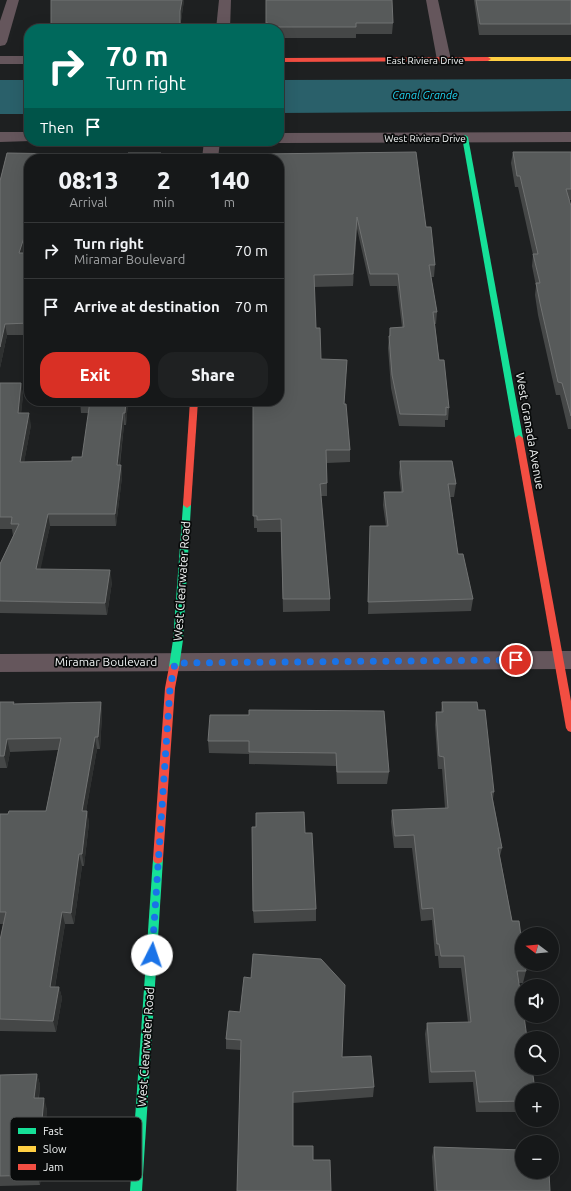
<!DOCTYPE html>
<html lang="en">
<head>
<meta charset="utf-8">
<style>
	:root { --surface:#161819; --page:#1f2122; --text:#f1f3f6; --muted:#9ea0a2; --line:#353738; --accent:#d93025 }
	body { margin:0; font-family:Ubuntu,sans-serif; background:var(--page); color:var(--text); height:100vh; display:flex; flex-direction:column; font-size:15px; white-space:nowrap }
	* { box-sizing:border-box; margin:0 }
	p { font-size:13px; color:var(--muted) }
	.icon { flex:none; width:22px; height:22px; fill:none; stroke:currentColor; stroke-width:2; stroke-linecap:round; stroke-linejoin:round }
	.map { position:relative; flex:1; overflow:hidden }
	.sheet { position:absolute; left:24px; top:154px; width:260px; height:252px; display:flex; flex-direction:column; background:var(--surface); border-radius:16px; box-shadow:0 4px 16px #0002,0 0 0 1px var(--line) }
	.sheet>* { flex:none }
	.hud { position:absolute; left:24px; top:24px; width:260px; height:122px; border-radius:16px; box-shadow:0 4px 16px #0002,0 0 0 1px var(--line); background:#00695c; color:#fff; overflow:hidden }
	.needle { width:26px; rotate:286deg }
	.tools { position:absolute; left:515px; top:927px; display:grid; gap:8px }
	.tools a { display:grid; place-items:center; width:44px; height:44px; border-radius:50%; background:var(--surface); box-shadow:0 4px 16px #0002,0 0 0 1px var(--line); font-size:20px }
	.pin { position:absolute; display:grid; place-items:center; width:34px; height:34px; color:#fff; margin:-17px; border:2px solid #fff; border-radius:50%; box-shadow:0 1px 4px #0007 }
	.me { position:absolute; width:44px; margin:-22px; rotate:4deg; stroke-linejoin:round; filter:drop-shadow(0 0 3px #0008) }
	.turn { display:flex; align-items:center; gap:14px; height:84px; padding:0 16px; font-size:18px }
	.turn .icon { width:52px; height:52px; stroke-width:2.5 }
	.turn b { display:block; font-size:28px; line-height:34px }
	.then { display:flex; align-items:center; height:38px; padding:0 16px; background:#0003; gap:8px; font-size:15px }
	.eta { display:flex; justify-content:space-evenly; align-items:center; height:68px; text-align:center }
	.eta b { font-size:24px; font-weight:800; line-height:28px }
	.button { display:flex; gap:8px; margin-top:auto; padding:8px 16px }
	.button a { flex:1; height:46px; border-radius:16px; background:var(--accent); color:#fff; font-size:16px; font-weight:800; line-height:46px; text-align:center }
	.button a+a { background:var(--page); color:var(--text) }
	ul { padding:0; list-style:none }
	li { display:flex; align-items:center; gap:12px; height:56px; padding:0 16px; border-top:1px solid var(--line) }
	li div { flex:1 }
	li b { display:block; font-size:15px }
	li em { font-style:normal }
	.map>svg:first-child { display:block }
	.water { fill:#2a606a }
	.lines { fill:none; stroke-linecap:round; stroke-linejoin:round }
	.street { fill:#65565c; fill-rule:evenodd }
	.fast { fill:#16e098; fill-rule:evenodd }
	.slow { fill:#ffcf43; fill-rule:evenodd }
	.jam { fill:#f24e42; fill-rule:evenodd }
	.wall { fill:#454747 }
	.shaded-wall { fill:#2e3030 }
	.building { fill:#575a5a; stroke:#707272 }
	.route { stroke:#1a73e8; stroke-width:7; stroke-dasharray:0 12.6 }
	.labels { text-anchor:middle; stroke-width:3.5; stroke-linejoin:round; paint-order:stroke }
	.far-street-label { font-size:10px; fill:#f1f4f4; stroke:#090b0b }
	.far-water-label { font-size:11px; font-style:italic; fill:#20d4f1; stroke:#090b0b }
	.street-label { font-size:12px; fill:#f1f4f4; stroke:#090b0b }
	.key { fill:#090b0b; stroke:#4f5151; stroke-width:1 }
	.key-label { font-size:11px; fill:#f1f4f4 }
</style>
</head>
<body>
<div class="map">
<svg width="571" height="1191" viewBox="0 0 571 1191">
	<rect width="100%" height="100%" fill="#1e2021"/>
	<g class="water">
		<path d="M571 79V111L279 113V80Z"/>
		<rect x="0" y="80" width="29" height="34"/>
	</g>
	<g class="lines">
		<g class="street">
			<path d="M7 0H19L7 42 5 45 0 46V21Z"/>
			<path d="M219 0H231L230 29H216Z"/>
			<path d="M426 0H438L451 60 449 63 444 64 439 63 437 60Z"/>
			<rect x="0" y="56" width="29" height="8"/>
			<path d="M0 132H29V141H31L0 142Z"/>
			<path d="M571 132V142L279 143 274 141H279V133Z"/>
			<path d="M204 141H220L218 159H202Z"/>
			<path d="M571 651V669L0 672V654Z"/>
		</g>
		<g class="fast">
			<path d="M465 135 468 137 523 438 519 441 515 438 462 137Z"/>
			<path d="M187 502 191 505 183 640 179 667 177 670H171L169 667 173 640 183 505Z"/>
			<path d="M158 854 162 856 163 859 142 1191H130L153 859 154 856Z"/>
		</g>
		<path class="slow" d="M571 57V61H488L485 59 488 57Z"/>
		<g class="jam">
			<path d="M279 58 488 57 491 59 488 61 279 62Z"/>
			<path d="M190 401H198L191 505 187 508 183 505Z"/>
			<path d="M519 435 523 438 571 701V732L568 731 566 728 515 438Z"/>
			<path d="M174 663 177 664 179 667 175 688 163 859 162 862 158 864 154 862 153 859 165 688 169 667 171 664Z"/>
		</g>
	</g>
	<g class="wall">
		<path d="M51 0H184L181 21V29H51Z"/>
		<path d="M266 0 393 23 392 34H356V38H279V29H266Z"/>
		<path d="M474 0H571V35H479Z"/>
		<path d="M513 152H571V200H569L571 206V429H568L560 395H556L538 315 535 295 536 286 532 266 533 255 518 187H515L511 163Z"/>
		<path d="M7 153 65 154 66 159H29V239L25 253H29V335H7L0 368V181Z"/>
		<path d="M279 159 426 227 435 265 434 277H431L437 312 436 324H435L439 360 449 408 448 420H445V427L399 426 391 388 388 348 390 328 402 327 397 286H370L357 229 353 286 314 287 316 328 321 359 347 360 344 404 350 450V462L327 463V496H321L330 599V611L283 612 281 532H257V528H254L253 401Z"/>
		<path d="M0 383H21L23 395 21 413 31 425 24 462 72 461 82 457 89 413H81L80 401H128L126 425H124L120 465H121L122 477 116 526H50L40 569 112 582 107 615 0 613V564L13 536 12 529H0Z"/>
		<path d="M400 461 456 484 454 497H450L458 554 473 599 471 611 368 614 370 526H386L383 505 384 492H401L399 473Z"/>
		<path d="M0 702H14V704L101 702 102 715 100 749H97L86 811H87L89 823 84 866H82L74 924H65L55 987H59L62 998 56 1032 0 1031V940L3 924H0V814H8L46 811 58 750 10 752 7 768H0Z"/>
		<path d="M442 702 478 710 494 792 493 799 502 848 500 856 512 921 526 971 523 983H519L522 1090V1112H476L473 1082 429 1083 425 1034 427 1023 468 1022 461 968H439L438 956H435L432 920 421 921 412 848H394L391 822 392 810 445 808 442 769H438L435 725 436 712H441Z"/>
		<path d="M249 715 389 772 387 784H337L336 766 249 764V754L209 753 208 741Z"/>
		<path d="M305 833 316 909V921L254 923 253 911Z"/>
		<path d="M229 1011 342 1057 374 1087 373 1097 293 1103V1146L313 1160 237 1191 241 1050 226 1049V1039Z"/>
		<path d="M37 1074 40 1085 39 1098 47 1109 40 1185 0 1186V1075Z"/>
		<path d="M434 1147 550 1191H434L432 1157Z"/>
	</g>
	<g class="shaded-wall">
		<path d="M182 0H184L181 21V29H180V11Z"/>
		<path d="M357 217V229L353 286V274Z"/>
		<path d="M29 222V239L21 264 19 253Z"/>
		<path d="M5 324 7 335 0 368V347Z"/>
		<path d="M21 383 23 395 20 425 18 413Z"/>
		<path d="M126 401H128L126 425 125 413Z"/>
		<path d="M29 413 31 425 22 474 20 462Z"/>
		<path d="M123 413 124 425 118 477 117 465Z"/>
		<path d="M121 465 122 477 116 526 115 514Z"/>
		<path d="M48 514 50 526 38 581 36 569Z"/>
		<path d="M110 570 112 582 107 615 105 603Z"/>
		<path d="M101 702 102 715 100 749 98 737Z"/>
		<path d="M95 737 97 749 84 823 82 811Z"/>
		<path d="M7 739 10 752 7 768 4 756Z"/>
		<path d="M87 811 89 823 84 866 82 854Z"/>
		<path d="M79 854 82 866 74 924 71 913Z"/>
		<path d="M62 912 65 924 53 998 50 987Z"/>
		<path d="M59 987 62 998 56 1032 53 1021Z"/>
		<path d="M37 1074 40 1085 37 1109 34 1098Z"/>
		<path d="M44 1098 47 1109 40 1185 37 1175Z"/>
	</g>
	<g class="building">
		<path d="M51 0H182L180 11V26H51Z"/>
		<path d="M266 0H392L393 23H356V27H268V23H266Z"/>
		<path d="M476 0H571V24H480Z"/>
		<path d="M416 152 426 227H431L435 265H429L437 312H433L439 360H444L449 408 446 407V415L400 414 392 375 389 336H390V328L404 327 398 274H370L357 217 353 274 314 275 316 328H320L321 359 347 360 344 404H346L350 450H326L327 483 320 484 330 599H283L281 519 257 520V516H253V401H279V159H260V154Z"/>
		<path d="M513 152H571V189H566L571 206V416L562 383 558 382 540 303 536 283H540L533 254H538L520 176H517Z"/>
		<path d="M7 153 65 154V159H29V222L19 253H29V323L5 324 0 347V181Z"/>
		<path d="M128 153H161L160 159H127Z"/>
		<path d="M0 383H21L18 413H29L20 462 72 461V457H82L90 401H126L125 413H123L117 465H121L115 514H48L36 569 110 570 105 603 0 601V564L19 524H11L12 517H0Z"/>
		<path d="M400 461H452L456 484H448L458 554H463L473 599 368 602 370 526H388L384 492H403Z"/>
		<path d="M0 702H14L13 704 101 702 98 737H95L82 811H87L82 854H79L71 913 62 912 50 987H59L53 1021 0 1019V940L6 912H0V814H8L9 811H46L61 738 7 739 4 756H0Z"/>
		<path d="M442 702H477L478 710H485L494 792H491L502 848H498L512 921H519L522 944V964H525L526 971H517L522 1003V1016H524L527 1038H522V1068H532L535 1090H522V1101L479 1102 475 1071 431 1072 427 1023 471 1022 464 956H441L439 944H437L433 908 422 909 414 835 395 836 392 810 448 808 444 757 439 756 436 712H443Z"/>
		<path d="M249 710 384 711 389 772H337L336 753 249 752V741H208L210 715H249Z"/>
		<path d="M304 812 305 833H312L316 909 253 911 252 827H256V813Z"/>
		<path d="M253 954 321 959 345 985 342 1057 371 1056 374 1087 293 1092V1146H313V1160H330L331 1191H237L241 1040 226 1039 229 1011 240 1012 244 977 251 978Z"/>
		<path d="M37 1074 34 1098H44L37 1175 0 1176V1075Z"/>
		<path d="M434 1147 522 1150V1172H549L550 1191H437Z"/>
	</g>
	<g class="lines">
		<path class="route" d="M152 955 170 688 175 663 516 660"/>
	</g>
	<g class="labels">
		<g class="far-street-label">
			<text x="425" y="64">East Riviera Drive</text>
			<text x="425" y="142">West Riviera Drive</text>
		</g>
		<g class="far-water-label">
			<text x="425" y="99">Canal Grande</text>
		</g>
		<g class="street-label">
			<text transform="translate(530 431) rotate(80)" y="4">West Granada Avenue</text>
			<text transform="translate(182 581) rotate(-86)" y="4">West Clearwater Road</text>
			<text x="106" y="666">Miramar Boulevard</text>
			<text transform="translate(146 1047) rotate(-86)" y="4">West Clearwater Road</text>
		</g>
	</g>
	<rect x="10" y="1117" width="132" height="64" rx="6" class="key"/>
	<rect x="18" y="1128" width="18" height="6" fill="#16e098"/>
	<rect x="18" y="1146" width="18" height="6" fill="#ffcf43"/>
	<rect x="18" y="1164" width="18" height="6" fill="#f24e42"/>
	<g class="key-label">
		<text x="43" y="1135">Fast</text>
		<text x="43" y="1153">Slow</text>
		<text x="43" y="1171">Jam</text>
	</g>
</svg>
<div class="tools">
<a><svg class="needle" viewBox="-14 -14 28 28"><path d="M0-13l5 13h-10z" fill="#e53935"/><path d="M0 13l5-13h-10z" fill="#9ea0a2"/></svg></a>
<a><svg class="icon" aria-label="sound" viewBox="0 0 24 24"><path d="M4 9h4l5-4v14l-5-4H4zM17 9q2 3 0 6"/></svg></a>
<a><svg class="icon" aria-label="search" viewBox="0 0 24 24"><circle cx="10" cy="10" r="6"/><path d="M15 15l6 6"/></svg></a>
<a>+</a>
<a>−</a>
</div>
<div class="pin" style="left:516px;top:660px;background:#d93025"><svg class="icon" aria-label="arrive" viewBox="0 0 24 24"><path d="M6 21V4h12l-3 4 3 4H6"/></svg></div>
<svg class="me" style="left:152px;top:955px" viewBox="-20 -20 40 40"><circle r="19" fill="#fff"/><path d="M0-13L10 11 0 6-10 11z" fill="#1a73e8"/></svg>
<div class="hud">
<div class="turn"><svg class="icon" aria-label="right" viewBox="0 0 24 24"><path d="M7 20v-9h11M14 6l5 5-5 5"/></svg><div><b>70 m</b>Turn right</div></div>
<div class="then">Then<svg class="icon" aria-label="arrive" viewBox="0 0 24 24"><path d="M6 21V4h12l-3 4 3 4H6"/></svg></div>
</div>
<section class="sheet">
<div class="eta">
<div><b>08:13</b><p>Arrival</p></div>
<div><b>2</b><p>min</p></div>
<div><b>140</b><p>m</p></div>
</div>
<ul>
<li><svg class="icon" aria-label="right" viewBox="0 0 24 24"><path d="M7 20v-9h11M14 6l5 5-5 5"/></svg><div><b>Turn right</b><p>Miramar Boulevard</p></div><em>70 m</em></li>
<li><svg class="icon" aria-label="arrive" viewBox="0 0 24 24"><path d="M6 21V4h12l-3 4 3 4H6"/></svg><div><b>Arrive at destination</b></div><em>70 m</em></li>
</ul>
<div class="button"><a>Exit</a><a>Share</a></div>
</section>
</div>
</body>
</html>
